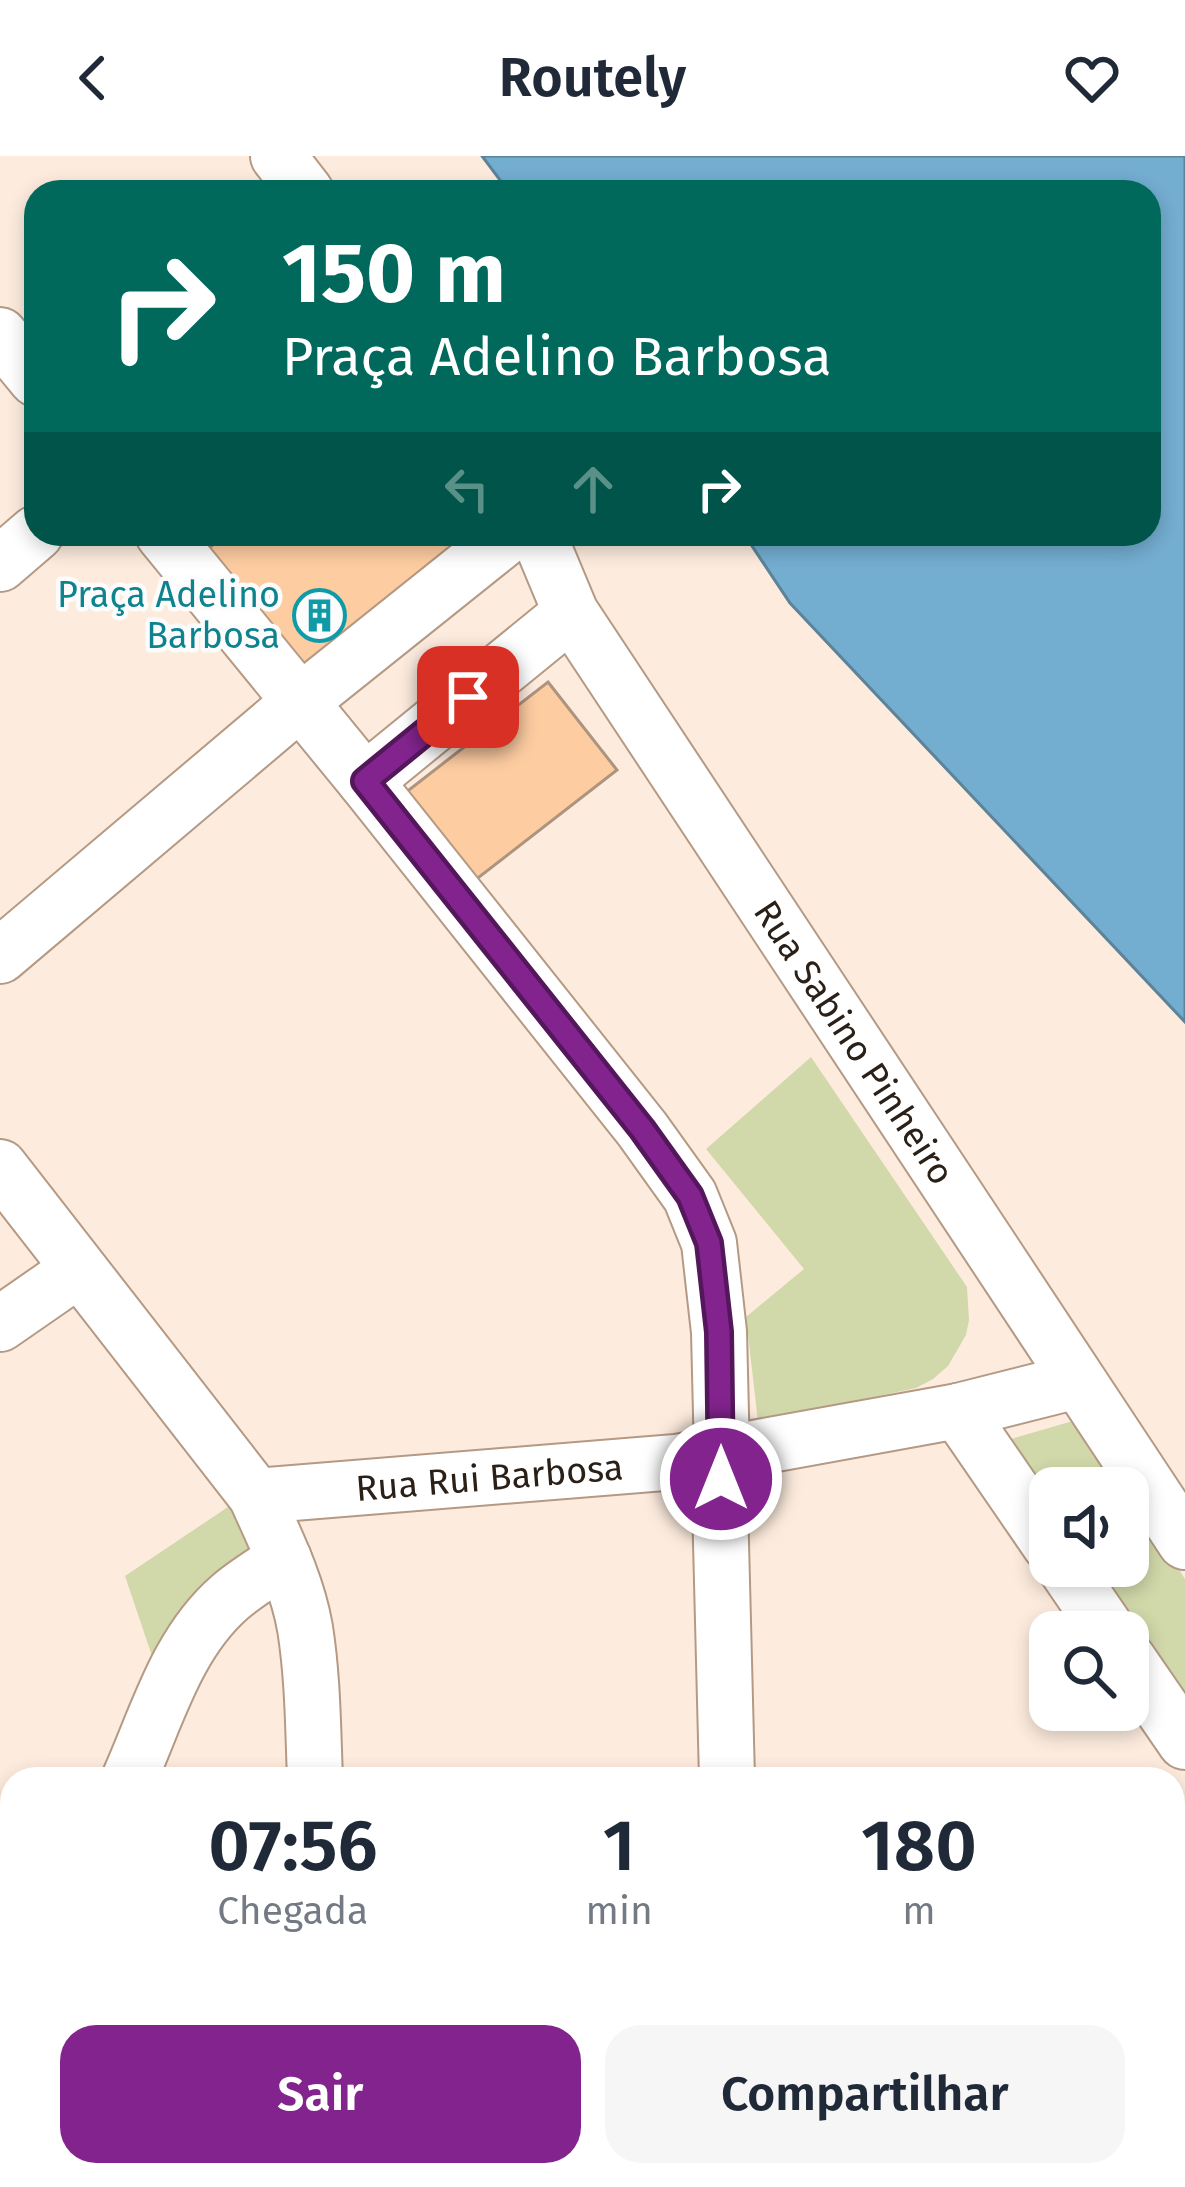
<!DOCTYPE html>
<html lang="pt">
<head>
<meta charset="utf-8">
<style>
	:root { --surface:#fff; --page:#f6f6f7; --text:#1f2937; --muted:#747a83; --accent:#83248e }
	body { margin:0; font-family:"Fira Sans",sans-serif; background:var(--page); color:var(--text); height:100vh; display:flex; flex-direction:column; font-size:45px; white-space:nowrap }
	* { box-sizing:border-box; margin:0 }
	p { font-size:39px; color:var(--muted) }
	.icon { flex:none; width:66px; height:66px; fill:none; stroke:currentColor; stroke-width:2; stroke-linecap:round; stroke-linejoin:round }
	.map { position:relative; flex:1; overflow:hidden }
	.panel { position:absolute; left:0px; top:1611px; width:1185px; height:420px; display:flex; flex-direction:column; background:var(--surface); border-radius:36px 36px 0 0; box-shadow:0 6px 18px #0003 }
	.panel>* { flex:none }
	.banner { position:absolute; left:24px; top:24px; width:1137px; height:366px; border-radius:36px; box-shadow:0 6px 18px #0003; background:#00695c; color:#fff; overflow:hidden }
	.tools { position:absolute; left:1029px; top:1311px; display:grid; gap:24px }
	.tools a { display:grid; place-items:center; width:120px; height:120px; border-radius:24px; background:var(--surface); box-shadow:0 6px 18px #0003; font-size:60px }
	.pin { position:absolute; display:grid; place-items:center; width:102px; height:102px; color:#fff; margin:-51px; border-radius:24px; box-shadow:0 6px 18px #0006 }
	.me { position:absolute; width:132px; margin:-66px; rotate:0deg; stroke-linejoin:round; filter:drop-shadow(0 0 9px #0008) }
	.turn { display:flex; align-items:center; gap:42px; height:252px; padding:0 60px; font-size:54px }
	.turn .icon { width:156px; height:156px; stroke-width:2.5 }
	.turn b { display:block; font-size:84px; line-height:102px }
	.lanes { display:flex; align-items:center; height:114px; padding:0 60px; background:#0003; justify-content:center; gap:60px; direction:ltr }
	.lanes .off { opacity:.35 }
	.eta { display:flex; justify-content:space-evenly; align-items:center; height:204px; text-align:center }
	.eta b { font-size:72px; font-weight:600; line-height:84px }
	.action { display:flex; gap:24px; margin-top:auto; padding:24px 60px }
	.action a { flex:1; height:138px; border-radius:36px; background:var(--accent); color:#fff; font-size:48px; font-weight:600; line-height:138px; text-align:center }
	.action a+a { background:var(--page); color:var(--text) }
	header { display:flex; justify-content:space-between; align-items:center; height:156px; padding:0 60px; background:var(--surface); font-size:54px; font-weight:600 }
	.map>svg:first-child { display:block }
	.green { fill:#d1d8a9 }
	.water { fill:#73add0; stroke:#5d8398; stroke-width:3 }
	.building { fill:#fdcca1; stroke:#ad947e; stroke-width:3 }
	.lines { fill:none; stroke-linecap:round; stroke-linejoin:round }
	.minor-casing { stroke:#b49a84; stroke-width:58 }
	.minor { stroke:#fff; stroke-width:54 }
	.route-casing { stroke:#55175c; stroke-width:30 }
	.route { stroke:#83248e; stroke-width:21 }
	.labels { text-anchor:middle; stroke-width:9; stroke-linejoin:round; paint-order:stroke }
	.culture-label { font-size:36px; fill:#0d838f; stroke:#fcfcfc; text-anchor:end }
	.street-label { font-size:36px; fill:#2a2017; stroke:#fcfcfc }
</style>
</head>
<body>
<header><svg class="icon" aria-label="back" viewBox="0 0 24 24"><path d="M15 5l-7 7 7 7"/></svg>Routely<svg class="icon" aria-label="heart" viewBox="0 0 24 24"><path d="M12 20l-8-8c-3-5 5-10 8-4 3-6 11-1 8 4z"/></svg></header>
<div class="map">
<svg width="1185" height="2031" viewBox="0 0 1185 2031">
	<rect width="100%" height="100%" fill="#fdecde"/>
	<g class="green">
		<path d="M811 901 967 1131 969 1164 966 1179 948 1210 933 1223 916 1232 758 1266 746 1161 804 1113 706 993Z"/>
		<path d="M1083 1262 1127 1332H1050V1359L1001 1286Z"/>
		<path d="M1128 1333 1185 1423V1556L1085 1410H1128Z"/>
		<path d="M231 1349 256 1408 199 1448 152 1500 125 1420Z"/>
		<path d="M861 2019H914L896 2031H755Z"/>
	</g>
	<path class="water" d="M482 0H1185V866L790 447 744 378H1149V36H509Z"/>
	<g class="building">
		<path d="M225 378H485L304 521 205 396Z"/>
		<path d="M548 526 617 614 474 725 405 637Z"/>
	</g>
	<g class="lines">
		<defs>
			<g id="minor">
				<path d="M278 0 306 36"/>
				<path d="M0 179 36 223"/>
				<path d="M163 378 365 625 642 973 690 1040 709 1087 719 1176 722 1299 720 1347 727 1623"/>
				<path id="s1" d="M538 378 571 457 1185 1386"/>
				<path d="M0 408 36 377"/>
				<path d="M365 625 571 457"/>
				<path d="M0 800 300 546 510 378"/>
				<path d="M0 1011 256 1340C275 1383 297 1426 305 1472 313 1522 313 1573 315 1623"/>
				<path d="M0 1168 78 1114"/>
				<path d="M958 1255 1050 1389"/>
				<path id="s2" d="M256 1340 676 1306 958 1255 1077 1225"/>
				<path d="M1064 1410 1109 1476"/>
				<path d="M1128 1503 1185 1586"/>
				<path d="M129 1623C157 1561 176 1488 230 1441 246 1427 267 1415 284 1403"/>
				<path d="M1173 1887 1185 1881"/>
				<path d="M0 1900 12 1874"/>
				<path d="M0 1939 12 1940"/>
				<path d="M282 2031 289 2019"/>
				<path d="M725 2031 729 2019"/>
				<path d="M933 2031 951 2019"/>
			</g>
		</defs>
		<use href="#minor" class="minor-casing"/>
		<use href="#minor" class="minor"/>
	</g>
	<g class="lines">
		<defs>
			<path id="route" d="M468 541 365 625 642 973 690 1040 709 1087 719 1176 721 1323"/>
		</defs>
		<use href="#route" class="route-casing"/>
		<use href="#route" class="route"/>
	</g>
	<defs>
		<symbol id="building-ring" viewBox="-11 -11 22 22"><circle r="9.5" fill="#fcfcfc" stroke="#0f9aa8" stroke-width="1.5"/><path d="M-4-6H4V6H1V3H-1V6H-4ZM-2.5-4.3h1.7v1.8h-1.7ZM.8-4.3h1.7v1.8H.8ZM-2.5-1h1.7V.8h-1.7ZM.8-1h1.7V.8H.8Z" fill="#0f9aa8"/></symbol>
	</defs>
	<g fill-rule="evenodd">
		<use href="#building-ring" x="290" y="430" width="59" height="59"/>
	</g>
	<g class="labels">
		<g class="culture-label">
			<text x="280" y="451">Praça Adelino<tspan x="280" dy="41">Barbosa</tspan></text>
		</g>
		<g class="street-label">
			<text dy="13" stroke="none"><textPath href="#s1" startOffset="600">Rua Sabino Pinheiro</textPath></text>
			<text dy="13" stroke="none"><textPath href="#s2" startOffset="234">Rua Rui Barbosa</textPath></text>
		</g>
	</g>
</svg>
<div class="tools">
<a><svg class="icon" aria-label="sound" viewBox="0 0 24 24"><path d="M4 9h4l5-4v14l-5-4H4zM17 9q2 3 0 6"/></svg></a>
<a><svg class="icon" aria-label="search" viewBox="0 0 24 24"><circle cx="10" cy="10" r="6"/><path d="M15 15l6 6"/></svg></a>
</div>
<div class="pin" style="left:468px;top:541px;background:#d93025"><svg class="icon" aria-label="arrive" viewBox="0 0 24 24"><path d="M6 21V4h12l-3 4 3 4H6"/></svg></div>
<svg class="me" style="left:721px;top:1323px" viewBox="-20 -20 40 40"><circle r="17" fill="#83248e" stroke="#fff" stroke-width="3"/><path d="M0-11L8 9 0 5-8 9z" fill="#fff"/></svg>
<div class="banner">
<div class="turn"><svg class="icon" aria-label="right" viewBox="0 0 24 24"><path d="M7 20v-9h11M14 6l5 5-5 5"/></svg><div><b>150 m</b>Praça Adelino Barbosa</div></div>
<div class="lanes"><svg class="icon off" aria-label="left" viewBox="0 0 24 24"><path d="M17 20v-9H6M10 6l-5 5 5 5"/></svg><svg class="icon off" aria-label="ahead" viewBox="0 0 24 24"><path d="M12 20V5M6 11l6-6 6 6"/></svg><svg class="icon" aria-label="right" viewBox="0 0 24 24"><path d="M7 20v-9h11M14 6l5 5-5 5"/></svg></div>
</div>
<section class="panel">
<div class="eta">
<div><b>07:56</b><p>Chegada</p></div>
<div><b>1</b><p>min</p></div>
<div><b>180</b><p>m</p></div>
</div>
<div class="action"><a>Sair</a><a>Compartilhar</a></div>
</section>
</div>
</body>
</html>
